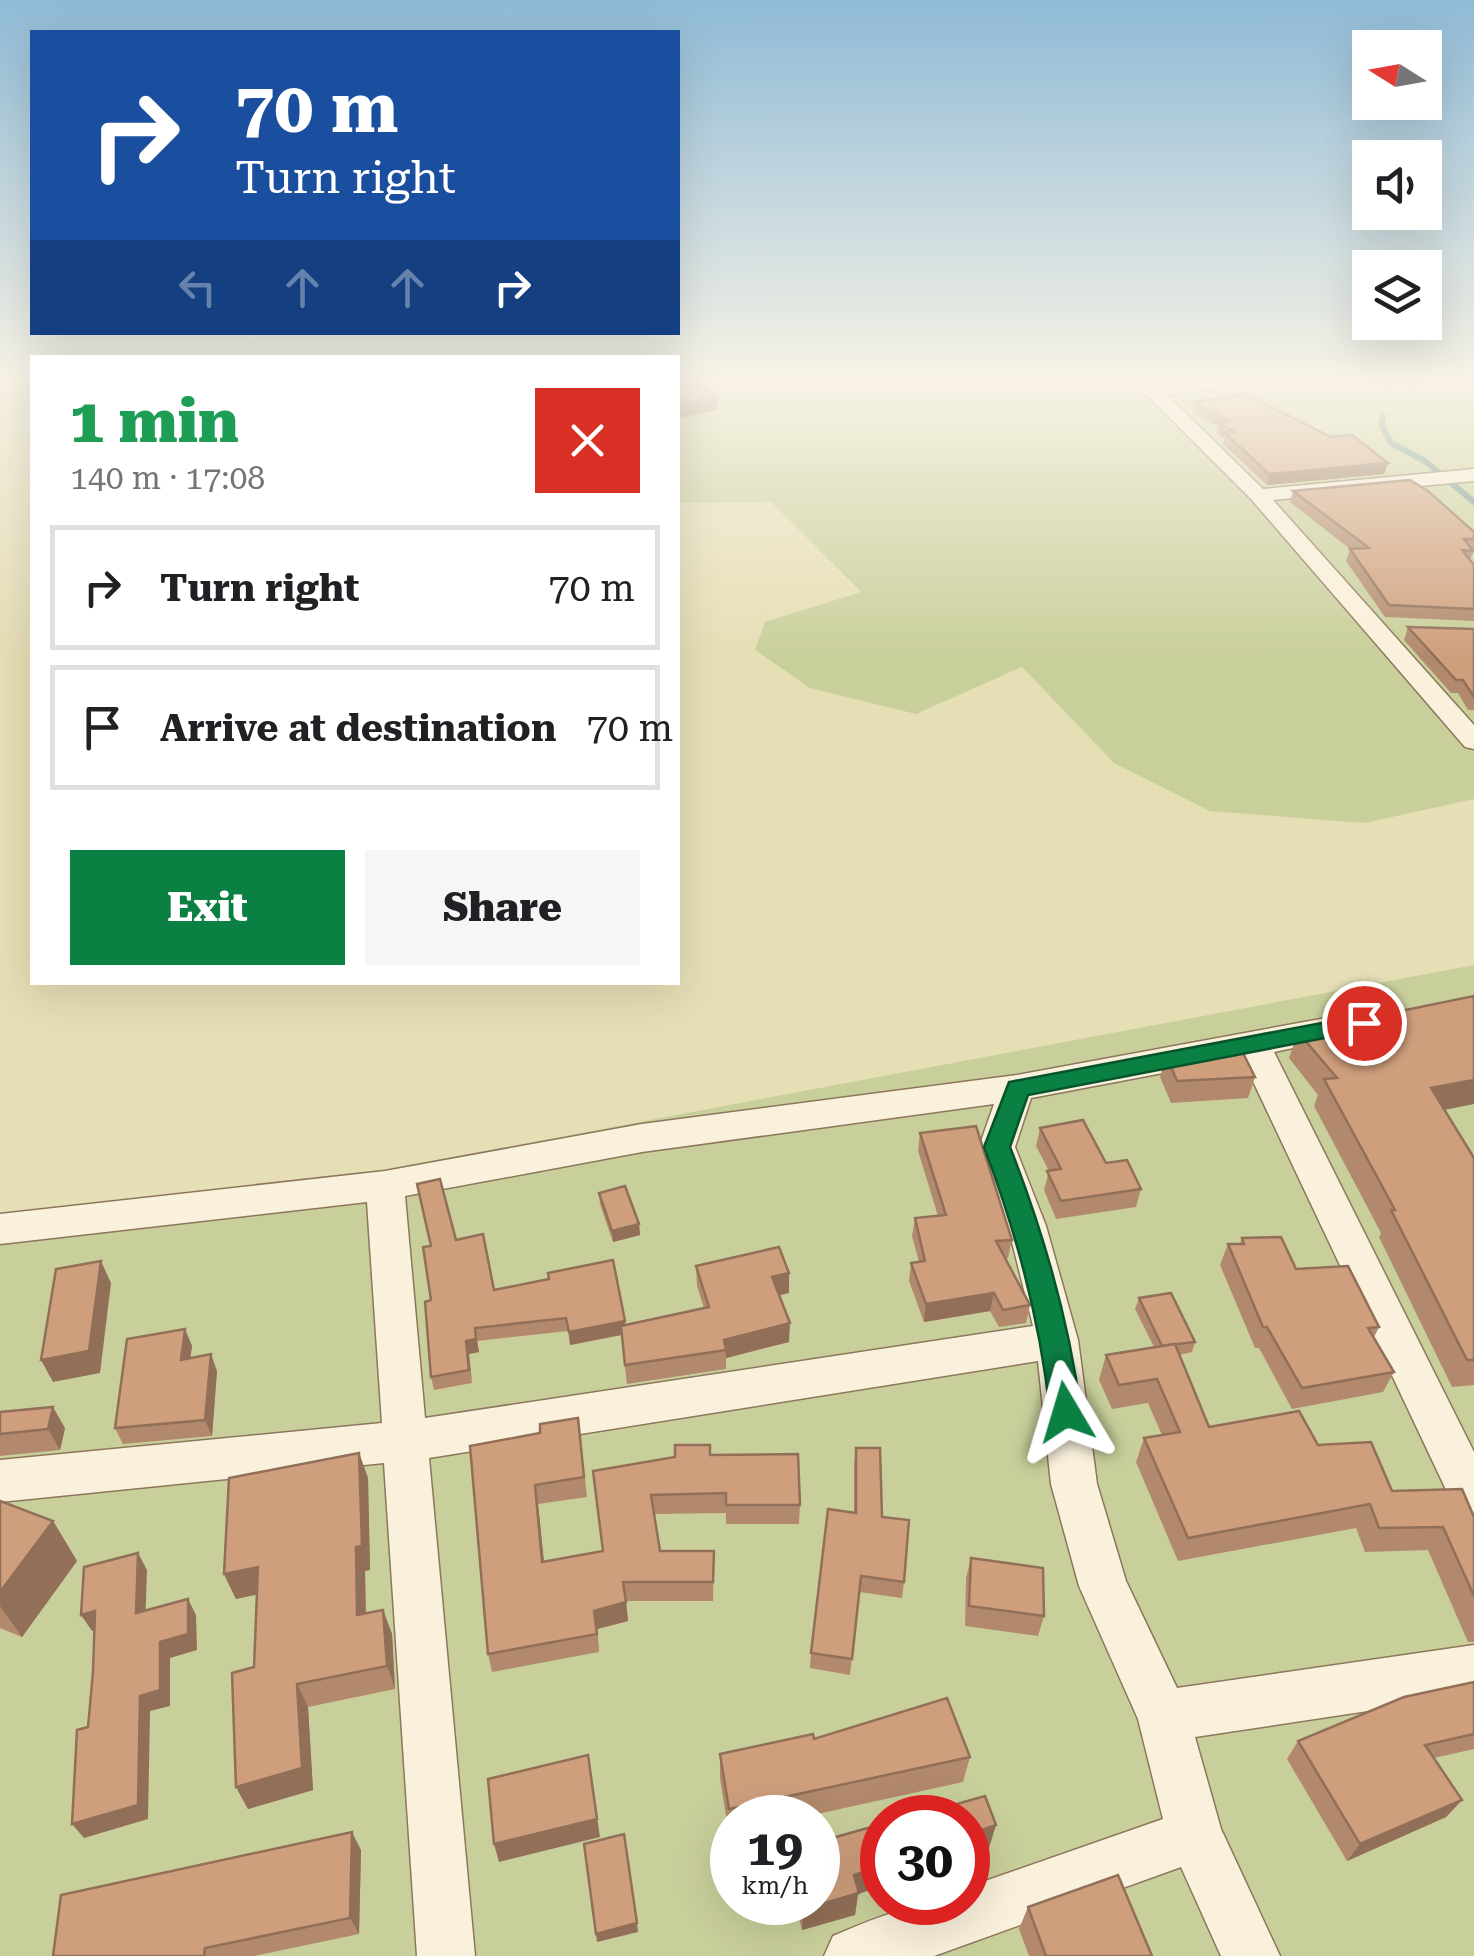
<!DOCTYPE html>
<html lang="en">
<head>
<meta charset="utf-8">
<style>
	:root { --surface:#fff; --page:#f6f6f6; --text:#202124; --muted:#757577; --line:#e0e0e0; --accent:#0b8043 }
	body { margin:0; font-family:"Roboto Serif",serif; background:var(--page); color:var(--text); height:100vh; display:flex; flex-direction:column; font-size:38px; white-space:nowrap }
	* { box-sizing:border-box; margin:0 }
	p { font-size:32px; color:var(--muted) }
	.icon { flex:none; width:55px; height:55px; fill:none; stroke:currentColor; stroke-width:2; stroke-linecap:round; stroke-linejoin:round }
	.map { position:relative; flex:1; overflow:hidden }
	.side { position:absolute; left:30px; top:355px; width:650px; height:630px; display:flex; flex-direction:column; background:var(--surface); border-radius:0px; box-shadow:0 10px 40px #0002 }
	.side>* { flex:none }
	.banner { position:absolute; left:30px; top:30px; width:650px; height:305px; border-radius:0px; box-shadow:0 10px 40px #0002; background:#1a4fa0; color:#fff; overflow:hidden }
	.needle { width:65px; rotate:281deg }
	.buttons { position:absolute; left:1352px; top:30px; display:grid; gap:20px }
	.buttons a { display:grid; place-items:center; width:90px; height:90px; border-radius:0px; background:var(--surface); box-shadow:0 10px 40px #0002; font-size:50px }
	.speed { position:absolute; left:710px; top:1795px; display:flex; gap:20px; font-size:50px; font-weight:700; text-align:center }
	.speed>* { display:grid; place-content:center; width:130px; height:130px; border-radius:50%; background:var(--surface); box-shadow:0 10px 40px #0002; line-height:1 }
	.speed small { font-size:25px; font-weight:400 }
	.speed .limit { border:15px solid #d22; background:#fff; color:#111 }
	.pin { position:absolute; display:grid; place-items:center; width:85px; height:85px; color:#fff; margin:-42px; border:5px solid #fff; border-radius:50%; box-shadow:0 2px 10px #0007 }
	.me { position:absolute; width:110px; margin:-55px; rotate:353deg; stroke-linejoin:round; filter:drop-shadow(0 0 8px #0008) }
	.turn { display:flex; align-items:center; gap:35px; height:210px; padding:0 40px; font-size:45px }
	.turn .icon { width:130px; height:130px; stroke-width:2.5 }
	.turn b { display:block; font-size:70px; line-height:85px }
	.lanes { display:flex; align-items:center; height:95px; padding:0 40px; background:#0003; justify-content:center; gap:50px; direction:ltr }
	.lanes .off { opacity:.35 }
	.round { display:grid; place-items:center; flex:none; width:105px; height:105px; border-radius:0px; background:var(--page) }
	.summary { display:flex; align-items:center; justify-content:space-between; height:170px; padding:0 40px }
	h1 { font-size:60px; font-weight:800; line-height:75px; color:#1e9e55 }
	.button { display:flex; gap:20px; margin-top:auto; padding:20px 40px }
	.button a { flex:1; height:115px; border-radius:0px; background:var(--accent); color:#fff; font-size:40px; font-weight:800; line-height:115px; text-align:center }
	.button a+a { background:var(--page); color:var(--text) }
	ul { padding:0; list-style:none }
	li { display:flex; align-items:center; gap:30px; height:125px; margin:0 20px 15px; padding:0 20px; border:5px solid var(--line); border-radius:0px }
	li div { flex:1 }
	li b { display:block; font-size:38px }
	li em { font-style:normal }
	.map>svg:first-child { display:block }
	.farmland { fill:#e6deb5 }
	.green { fill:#c9cf9b; fill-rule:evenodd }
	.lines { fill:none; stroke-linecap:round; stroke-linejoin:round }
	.stream { stroke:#6f938a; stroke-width:6 }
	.minor-casing { stroke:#8d765c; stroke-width:3 }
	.minor { fill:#faf1dc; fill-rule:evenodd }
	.wall { fill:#b2896c }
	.shaded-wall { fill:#916f58 }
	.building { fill:#cf9f7d; stroke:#916f58; stroke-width:2.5 }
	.route { fill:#0b8043; stroke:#07532c; stroke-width:2.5 }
</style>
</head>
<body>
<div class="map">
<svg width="1474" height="1956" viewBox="0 0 1474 1956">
	<rect width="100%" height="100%" fill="#f0e4c8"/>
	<path class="farmland" d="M0 383H32V982H678V503L771 502 861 593 916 714 1022 667 1114 763 1365 823 1474 799V965L0 1242Z"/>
	<g class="green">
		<path d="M678 383H1474V799L1365 823 1210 811 1114 763 1022 667 916 714 810 688 755 650 765 622 861 592 771 502 678 503Z"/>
		<path d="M1474 965V1956H0V1242ZM732 1818H818V1902H732ZM882 1818H968V1902H882Z"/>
	</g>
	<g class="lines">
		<path class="stream" d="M1383 416 1382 426 1391 443 1425 461 1474 502"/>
		<defs>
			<g id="minor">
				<path d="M1127 383 1156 387 1227 383 1219 388 1167 395 1263 489 1474 469V481L1273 500 1474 725V749L1465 747 1251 499 1148 396Z"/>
				<path d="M1381 383H1409L1412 387 1403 392Z"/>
				<path d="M1337 1016 1349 1020 1354 1028 1349 1036 1274 1052 1474 1452V1521L1458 1515 1242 1058 1031 1098 1015 1147 1046 1226 1078 1340 1097 1484 1126 1581 1177 1688 1474 1645V1695L1195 1737 1221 1829 1280 1956H1221L1181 1867 934 1956H824L833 1936C882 1915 914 1902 968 1902V1887L1163 1819 1138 1719 1079 1586 1051 1484 1038 1361 429 1458 475 1956H417L384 1463 0 1502V1460L382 1423 367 1202 0 1244V1214L385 1171 642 1124 1017 1075ZM994 1104 979 1147 1008 1226 1033 1326 425 1418 405 1196 642 1152Z"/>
			</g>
		</defs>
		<use href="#minor" class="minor-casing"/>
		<use href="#minor" class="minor"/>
	</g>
	<g class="wall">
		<path d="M1194 402 1331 437 1388 463 1384 474 1267 485 1223 444 1224 438 1217 434 1218 427 1192 412Z"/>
		<path d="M1293 491 1474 532V551L1470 560 1474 565V621L1385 617 1346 561 1350 549 1290 502Z"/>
		<path d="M1408 627 1474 629V710H1468L1458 693H1451L1404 640Z"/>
		<path d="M1298 1032 1445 1110 1474 1158V1385L1452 1387 1379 1237 1381 1233 1314 1106 1318 1095 1289 1058Z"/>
		<path d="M1166 1055 1255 1077 1248 1098 1171 1103 1160 1077Z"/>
		<path d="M1040 1128 1106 1163 1141 1189 1136 1207 1056 1219 1044 1190 1049 1171 1036 1146Z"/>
		<path d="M920 1133 1012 1240 1008 1258H1005L1030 1305 1026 1323 999 1327 990 1311 924 1322 909 1281 911 1263 919 1262 912 1236 915 1218 938 1216 918 1151Z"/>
		<path d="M599 1193 639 1224 640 1235 613 1242 600 1204Z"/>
		<path d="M1242 1238 1296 1269 1379 1327 1374 1337 1394 1372 1383 1392 1292 1409 1259 1348H1255L1220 1265 1228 1244H1240Z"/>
		<path d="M456 1240 494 1290 625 1324 704 1308 697 1286 696 1266 789 1273V1293L779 1295 789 1342 726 1358V1369L627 1384 621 1335 570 1345 568 1331 477 1341 479 1352 469 1354 472 1383 434 1390 431 1377Z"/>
		<path d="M1139 1298 1195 1342 1192 1352 1179 1355 1209 1427 1318 1445 1392 1491 1474 1517V1642H1468L1428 1550 1365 1552 1356 1528 1178 1561 1136 1462 1144 1438 1162 1435 1148 1403 1112 1409 1099 1380 1106 1355 1154 1347 1135 1309Z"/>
		<path d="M185 1329 192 1346 190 1358 217 1371 212 1436 123 1444 115 1428Z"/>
		<path d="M0 1412 65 1428 60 1450 0 1456Z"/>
		<path d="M578 1418 587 1497 538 1504 544 1562 603 1551 593 1471 710 1455 800 1505 799 1524H726V1513L654 1514 660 1551H714L713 1601H626L628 1621 597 1629 599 1652 492 1672 488 1654 540 1433Z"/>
		<path d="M856 1448 904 1582 902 1598 859 1592 850 1675 810 1668 811 1653 854 1513V1464Z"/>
		<path d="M359 1453 368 1478 370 1570 365 1571 366 1613 383 1610 392 1634 395 1689 308 1707 313 1790 248 1809 236 1787 254 1667 257 1594 236 1599 224 1574Z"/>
		<path d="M0 1501 53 1521 77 1561 22 1637 0 1628Z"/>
		<path d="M971 1558 1044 1616 1038 1636 965 1626 966 1578Z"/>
		<path d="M1474 1682V1749L1434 1758 1462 1800 1446 1817 1347 1861 1287 1759 1298 1741Z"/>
		<path d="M814 1739 970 1757 963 1782 799 1818H732V1832L729 1833 720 1779V1754Z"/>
		<path d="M361 1850 359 1934 254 1956H53Z"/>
		<path d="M858 1894 855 1915 802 1930 795 1902H818Z"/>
		<path d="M1028 1907 1152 1956H1029L1019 1929Z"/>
	</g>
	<g class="shaded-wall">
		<path d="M718 397V410L678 418V405Z"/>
		<path d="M1388 463 1384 474 1267 485 1269 474Z"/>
		<path d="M1474 1080V1104L1419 1115 1431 1088Z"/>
		<path d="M639 1224 640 1235 613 1242 612 1231Z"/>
		<path d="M101 1261 111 1283 100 1373 53 1382 41 1360Z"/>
		<path d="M789 1273V1293L772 1297V1277Z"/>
		<path d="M994 1293 990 1311 924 1322 926 1304Z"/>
		<path d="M625 1321 626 1334 570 1345 569 1332Z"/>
		<path d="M790 1323 789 1342 726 1358 724 1340Z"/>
		<path d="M475 1328 479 1352 469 1354 472 1383 466 1341Z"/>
		<path d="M185 1329 192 1346 188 1377 181 1360Z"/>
		<path d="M211 1354 217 1371 212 1436 205 1420Z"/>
		<path d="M53 1407 65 1428 60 1450 48 1429Z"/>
		<path d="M359 1453 368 1478 370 1570 365 1571 366 1639 357 1615 356 1547Z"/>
		<path d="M535 1485 538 1504 546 1581 542 1562Z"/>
		<path d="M53 1521 77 1561 22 1637 0 1606V1592Z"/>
		<path d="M138 1553 147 1570 145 1629 136 1613Z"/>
		<path d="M258 1567 269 1592 236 1599 224 1574Z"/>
		<path d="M188 1599 196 1615 197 1650 170 1658V1706L150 1711 148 1819 84 1838 72 1824 140 1696 160 1642Z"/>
		<path d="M626 1602 628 1621 597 1629 599 1652 594 1611Z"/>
		<path d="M383 1610 392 1634 395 1689 387 1666Z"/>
		<path d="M95 1611 106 1628 92 1631 81 1615Z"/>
		<path d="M297 1684 308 1707 313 1790 248 1809 236 1787Z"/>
		<path d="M588 1755 600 1837 499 1862 494 1844Z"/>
		<path d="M1462 1800 1446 1817 1347 1861 1360 1844Z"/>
		<path d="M996 1825 989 1848 968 1856V1835Z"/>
		<path d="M352 1832 361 1850 359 1934 350 1918Z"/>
		<path d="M882 1865V1886L858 1894 855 1915 802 1930 804 1909 854 1875Z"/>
		<path d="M637 1923 638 1932 597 1942 596 1934Z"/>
	</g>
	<g class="building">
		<path d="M678 383H698L718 397 678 405Z"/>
		<path d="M1246 394 1331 437 1352 435 1388 463 1269 474 1225 433 1234 432 1219 423 1230 421 1194 402Z"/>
		<path d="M1410 480 1428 491 1474 532V539H1464L1473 551 1462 550 1474 565V609L1389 605 1350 549 1369 548 1293 491Z"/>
		<path d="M1408 627 1474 629V697L1463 680H1456Z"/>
		<path d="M1474 996V1080L1431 1088 1474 1158V1360H1467L1391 1210H1395L1324 1079 1337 1078 1298 1032Z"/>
		<path d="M1242 1051 1255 1077 1177 1081 1166 1055Z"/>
		<path d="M1083 1120 1106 1163 1127 1160 1141 1189 1061 1201 1047 1171 1061 1169 1040 1128Z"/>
		<path d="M976 1126 1012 1240 996 1241 1030 1305 1003 1310 994 1293 926 1304 911 1263 925 1261 915 1218 946 1215 920 1133Z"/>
		<path d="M440 1179 456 1240 483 1234 494 1290 549 1279 548 1273 613 1260 625 1321 569 1332 566 1318 475 1328 476 1339 466 1341 469 1370 431 1377 425 1302 431 1300 423 1247 431 1246 417 1184Z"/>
		<path d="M625 1186 639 1224 612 1231 599 1193Z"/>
		<path d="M1281 1237 1296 1269 1348 1266 1379 1327 1368 1328 1394 1372 1302 1388 1267 1327H1263L1228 1244H1244L1242 1238Z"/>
		<path d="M779 1247 789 1273 772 1277 790 1323 724 1340 726 1350 625 1365 621 1326 709 1307 696 1266Z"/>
		<path d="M101 1261 89 1351 41 1360 56 1269Z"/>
		<path d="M1171 1293 1195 1342 1162 1346 1139 1298Z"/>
		<path d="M185 1329 181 1360 211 1354 205 1420 115 1428 127 1339Z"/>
		<path d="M1175 1344 1209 1427 1299 1411 1318 1445 1371 1442 1392 1491 1462 1489 1474 1517V1596L1443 1527 1379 1528 1370 1504 1188 1538 1144 1438 1180 1432 1157 1379 1119 1385 1106 1355Z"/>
		<path d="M53 1407 48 1429 0 1434V1412Z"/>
		<path d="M578 1418 584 1477 535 1485 542 1562 603 1551 593 1471 675 1457V1445H710V1455L798 1454 800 1505H726V1493L651 1495 660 1551H714L713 1582H623L626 1602 594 1611 597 1634 488 1654 470 1446 540 1433V1424Z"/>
		<path d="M856 1448H880L882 1517 909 1520 904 1582 861 1576 852 1659 811 1653 828 1509 856 1513Z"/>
		<path d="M359 1453 362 1546 356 1547 357 1615 383 1610 387 1666 297 1684 302 1768 236 1787 232 1673 254 1667 258 1567 224 1574 229 1478Z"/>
		<path d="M0 1501 53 1521 0 1592Z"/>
		<path d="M138 1553 136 1613 188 1599V1634L160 1642V1690L140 1696 138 1805 72 1824 77 1730 88 1727 93 1672 95 1611 81 1615 84 1567Z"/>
		<path d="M971 1558 1043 1568 1044 1616 969 1606Z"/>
		<path d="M1474 1682V1734L1425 1745 1462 1800 1360 1844 1298 1741 1404 1697Z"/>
		<path d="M947 1698 970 1757 729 1809 720 1754 813 1734 814 1739Z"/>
		<path d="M588 1755 597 1819 494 1844 488 1779Z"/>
		<path d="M985 1796 996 1825 968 1835V1818H907Z"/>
		<path d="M882 1824V1865L854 1875 859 1893 804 1909 802 1902H818V1842Z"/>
		<path d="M352 1832 350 1918 205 1948 204 1956H53L61 1895Z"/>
		<path d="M624 1834 637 1923 596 1934 584 1844Z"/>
		<path d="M1118 1875 1152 1956H1046L1028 1907Z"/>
	</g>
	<linearGradient id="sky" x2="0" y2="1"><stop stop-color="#8fbad6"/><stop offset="0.58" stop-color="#f8f3e6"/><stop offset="1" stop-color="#f8f3e6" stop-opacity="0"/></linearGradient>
	<rect width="1474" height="657" fill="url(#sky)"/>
	<path class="route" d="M1364 1015 1372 1017 1375 1023 1372 1029 1028 1095 1010 1147C1044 1234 1069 1319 1081 1412L1077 1422 1066 1426 1055 1422 1050 1412C1040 1319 1017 1234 984 1147L1009 1082Z"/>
</svg>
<div class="buttons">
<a><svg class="needle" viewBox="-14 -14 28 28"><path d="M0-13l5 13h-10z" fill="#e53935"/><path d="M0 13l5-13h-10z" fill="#757577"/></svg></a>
<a><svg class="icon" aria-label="sound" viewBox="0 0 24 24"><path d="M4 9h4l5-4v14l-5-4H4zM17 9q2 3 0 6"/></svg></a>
<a><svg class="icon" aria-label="layers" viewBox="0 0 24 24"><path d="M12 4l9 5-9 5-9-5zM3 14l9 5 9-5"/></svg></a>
</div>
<div class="speed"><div>19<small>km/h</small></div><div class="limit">30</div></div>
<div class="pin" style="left:1364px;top:1023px;background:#d93025"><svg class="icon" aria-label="arrive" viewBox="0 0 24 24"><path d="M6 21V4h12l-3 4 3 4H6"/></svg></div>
<svg class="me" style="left:1066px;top:1412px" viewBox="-20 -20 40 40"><path d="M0-17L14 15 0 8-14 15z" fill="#0b8043" stroke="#fff" stroke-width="4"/></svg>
<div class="banner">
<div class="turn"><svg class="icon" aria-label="right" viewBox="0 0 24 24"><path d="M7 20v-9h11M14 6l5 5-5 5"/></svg><div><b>70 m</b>Turn right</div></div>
<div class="lanes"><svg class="icon off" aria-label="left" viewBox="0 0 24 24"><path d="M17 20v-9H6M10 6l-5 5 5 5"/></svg><svg class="icon off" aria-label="ahead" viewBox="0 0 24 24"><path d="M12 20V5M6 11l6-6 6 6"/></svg><svg class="icon off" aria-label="ahead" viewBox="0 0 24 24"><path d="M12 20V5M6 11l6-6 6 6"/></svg><svg class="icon" aria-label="right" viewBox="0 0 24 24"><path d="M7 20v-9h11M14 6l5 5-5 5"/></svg></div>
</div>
<section class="side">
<div class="summary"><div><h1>1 min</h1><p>140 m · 17:08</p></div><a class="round" style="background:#d93025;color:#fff"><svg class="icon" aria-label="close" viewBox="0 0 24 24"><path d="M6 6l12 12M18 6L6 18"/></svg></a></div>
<ul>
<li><svg class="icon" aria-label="right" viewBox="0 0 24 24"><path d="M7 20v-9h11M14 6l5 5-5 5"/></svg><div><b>Turn right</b></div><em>70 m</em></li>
<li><svg class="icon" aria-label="arrive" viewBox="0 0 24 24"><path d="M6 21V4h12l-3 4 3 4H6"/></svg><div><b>Arrive at destination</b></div><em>70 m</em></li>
</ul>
<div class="button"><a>Exit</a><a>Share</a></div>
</section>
</div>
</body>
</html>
